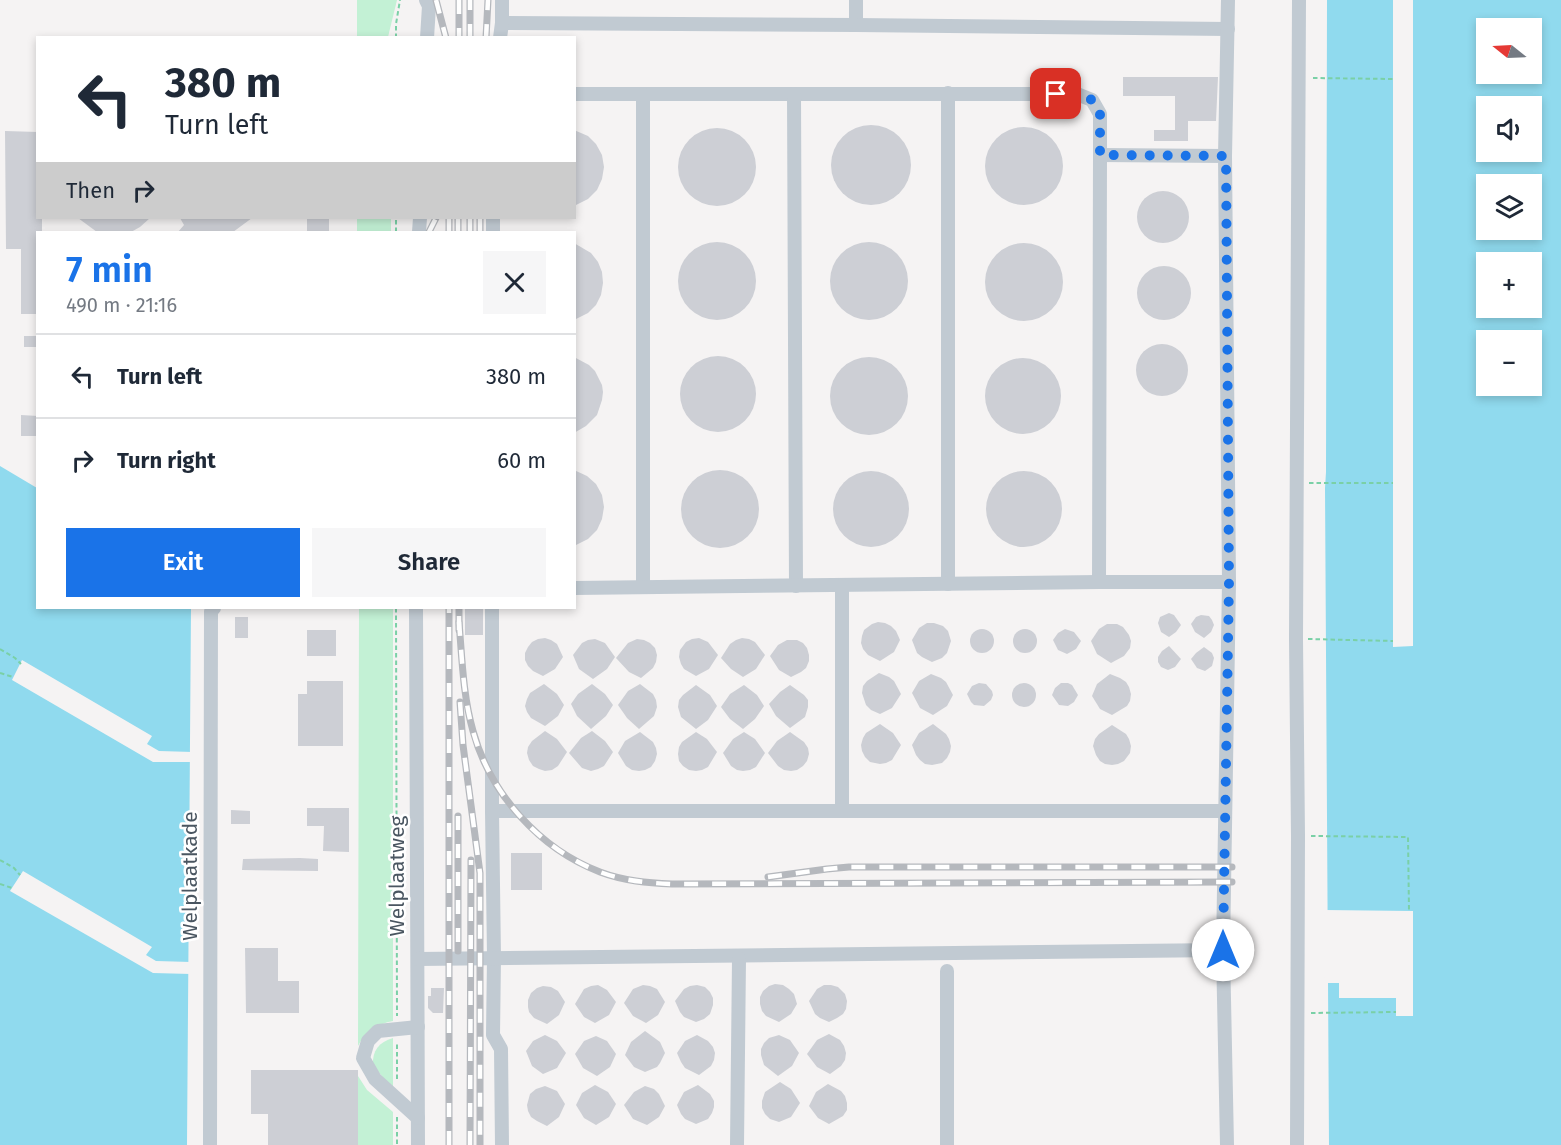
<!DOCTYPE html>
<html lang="en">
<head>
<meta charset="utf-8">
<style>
	:root { --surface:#fff; --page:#f6f6f7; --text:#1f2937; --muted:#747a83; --line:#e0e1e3; --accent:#1a73e8 }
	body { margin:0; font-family:"Fira Sans",sans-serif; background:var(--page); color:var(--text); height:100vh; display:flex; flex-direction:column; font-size:22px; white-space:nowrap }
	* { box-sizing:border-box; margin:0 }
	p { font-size:20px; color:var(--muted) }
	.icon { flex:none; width:33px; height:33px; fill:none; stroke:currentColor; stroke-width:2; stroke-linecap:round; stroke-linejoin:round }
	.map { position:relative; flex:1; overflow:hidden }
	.drawer { position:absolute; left:36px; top:231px; width:540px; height:378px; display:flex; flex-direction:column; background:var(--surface); border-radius:0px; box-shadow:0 3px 9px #0003 }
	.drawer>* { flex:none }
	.guide { position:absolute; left:36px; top:36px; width:540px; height:183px; border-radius:0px; box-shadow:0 3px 9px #0003; background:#fff; color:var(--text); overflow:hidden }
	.needle { width:39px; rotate:288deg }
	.fabs { position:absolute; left:1476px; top:18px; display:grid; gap:12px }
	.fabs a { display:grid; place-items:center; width:66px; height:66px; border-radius:0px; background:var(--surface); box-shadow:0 3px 9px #0003; font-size:30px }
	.pin { position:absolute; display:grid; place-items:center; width:51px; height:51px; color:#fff; margin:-26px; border-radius:12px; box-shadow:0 3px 9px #0006 }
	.me { position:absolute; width:66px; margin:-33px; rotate:0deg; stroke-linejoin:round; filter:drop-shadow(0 0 4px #0008) }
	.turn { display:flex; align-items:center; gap:21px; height:126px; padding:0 30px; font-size:27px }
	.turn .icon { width:78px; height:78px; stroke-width:2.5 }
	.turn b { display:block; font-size:42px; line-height:51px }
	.then { display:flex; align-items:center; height:57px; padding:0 30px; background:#0003; gap:12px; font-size:22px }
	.round { display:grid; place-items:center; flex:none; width:63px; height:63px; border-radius:0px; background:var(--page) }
	.overview { display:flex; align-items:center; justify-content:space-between; height:102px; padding:0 30px }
	h1 { font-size:36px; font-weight:600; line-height:45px; color:var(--accent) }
	.cta { display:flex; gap:12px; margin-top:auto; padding:12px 30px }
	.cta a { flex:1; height:69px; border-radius:0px; background:var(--accent); color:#fff; font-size:24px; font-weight:600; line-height:69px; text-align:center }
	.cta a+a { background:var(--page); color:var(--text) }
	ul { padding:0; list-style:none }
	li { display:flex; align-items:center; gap:18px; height:84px; padding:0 30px; border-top:2px solid var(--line) }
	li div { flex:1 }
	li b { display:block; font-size:22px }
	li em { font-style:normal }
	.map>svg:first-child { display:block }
	.green { fill:#c3f1d5 }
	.water { fill:#90daee; fill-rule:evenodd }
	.pier { fill:#f5f3f3 }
	.building { fill:#cdcfd5 }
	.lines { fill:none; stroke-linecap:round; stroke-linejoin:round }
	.path { stroke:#7ad0a6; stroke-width:2; stroke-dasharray:4.5 3; stroke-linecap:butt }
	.minor { stroke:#c1cad2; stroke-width:14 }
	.rail-casing { stroke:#b5b8bd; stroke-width:7 }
	.rail { stroke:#fff; stroke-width:4.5; stroke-dasharray:14; stroke-linecap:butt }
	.route { stroke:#1a73e8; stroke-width:10; stroke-dasharray:0 18 }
	.labels { text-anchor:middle; stroke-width:5; stroke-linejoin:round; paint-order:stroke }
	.street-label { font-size:21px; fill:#4a5661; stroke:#fff }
</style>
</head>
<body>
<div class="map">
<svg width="1561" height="1145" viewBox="0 0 1561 1145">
	<rect width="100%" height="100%" fill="#f5f3f3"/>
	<g class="green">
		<path d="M357 0H397L388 37H357Z"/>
		<rect x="357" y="218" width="34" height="14"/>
		<path d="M359 608H393V1021C377 1024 365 1032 358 1046Z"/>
		<path d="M393 1038V1090L373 1065C372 1051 379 1042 393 1038Z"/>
		<path d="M358 1076 367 1090 393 1112V1145H358Z"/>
	</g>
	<g class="water">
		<path d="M1327 0H1561V1145H1329L1325 488 1326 472ZM1486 28H1532V74H1486ZM1486 106H1532V152H1486ZM1486 184H1532V230H1486ZM1486 262H1532V308H1486ZM1486 340H1532V386H1486Z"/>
		<path d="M0 466 37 488 38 608H191L187 1145H0Z"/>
	</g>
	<g class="pier">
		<path d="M1393 0H1413V646L1393 647Z"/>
		<path d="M22 660 152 736 147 744 159 751 193 752V762H153L12 680Z"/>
		<path d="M23 871 152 947 146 955 156 961 191 962V974L153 973 10 891Z"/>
		<path d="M1324 910 1413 911V1016H1396V998H1339V983H1325Z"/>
	</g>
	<g class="building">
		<path d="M1123 77H1218L1216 121H1188V141H1154V130H1175V96H1123Z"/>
		<circle cx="871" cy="165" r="40"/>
		<circle cx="1024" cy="166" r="39"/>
		<circle cx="717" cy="167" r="39"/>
		<path d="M574 130 588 136 596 144 602 155 604 167 602 179 597 190 588 199 574 206Z"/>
		<path d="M5 131 38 132V218H42V232H38V314H21V249H6Z"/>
		<circle cx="1163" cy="217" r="26"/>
		<path d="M78 218H150L140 227 131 232H97Z"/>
		<path d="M180 218H252L233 232H178L184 225Z"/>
		<rect x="307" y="218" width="22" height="14"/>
		<circle cx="869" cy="281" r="39"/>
		<circle cx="717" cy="281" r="39"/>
		<path d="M574 243 591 253 598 262 602 272 603 283 601 295 596 305 588 313 574 320Z"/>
		<circle cx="1024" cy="282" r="39"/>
		<circle cx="1164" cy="293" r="27"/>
		<rect x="24" y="336" width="14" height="11"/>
		<circle cx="1162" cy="370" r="26"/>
		<circle cx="718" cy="394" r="38"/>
		<path d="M574 357 589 365 595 371 602 385 603 392 602 400 597 415 586 426 574 433Z"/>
		<circle cx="869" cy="396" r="39"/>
		<circle cx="1023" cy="396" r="38"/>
		<path d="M21 415 38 416V436H21Z"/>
		<path d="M574 470 587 476 596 484 602 495 604 507 602 519 597 530 588 539 574 546Z"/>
		<circle cx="720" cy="509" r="39"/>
		<circle cx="871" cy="509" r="38"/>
		<circle cx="1024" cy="509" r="38"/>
		<rect x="465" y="608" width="18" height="27"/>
		<path d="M1169 613 1174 615 1181 625 1176 632 1169 637 1161 632 1158 623 1160 617Z"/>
		<path d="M1201 615 1209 616 1212 620 1214 625 1211 632 1204 638 1195 632 1191 624 1196 617Z"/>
		<rect x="235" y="617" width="13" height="21"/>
		<path d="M878 622 885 623 891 626 896 631 900 640 894 652 880 661 868 655 863 649 861 643 862 636 864 630 872 624Z"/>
		<path d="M927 623H934L943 626 948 631 951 641 947 653 942 658 932 662 922 657 917 653 912 640 919 628Z"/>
		<path d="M1107 624H1117L1123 627 1129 635 1131 641 1130 648 1124 656 1111 663 1097 654 1091 641 1099 629Z"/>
		<circle cx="1025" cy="641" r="12"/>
		<circle cx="982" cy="641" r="12"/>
		<path d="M1065 629 1074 632 1081 641 1076 649 1067 654 1058 650 1053 640 1058 633Z"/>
		<rect x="307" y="630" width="29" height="26"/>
		<path d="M545 638 551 640 557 644 563 657 555 669 543 676 533 671 528 666 525 660V653L528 647 532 642 538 639Z"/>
		<path d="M699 638 708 642 718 655 709 669 696 676 684 669 681 664 679 657 680 650 686 642 692 639Z"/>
		<path d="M742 638 749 639 755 642 765 655 756 669 743 677 731 669 721 658 730 644 736 640Z"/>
		<path d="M595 639 605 643 615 657 607 669 593 679 579 669 573 655 582 643 588 640Z"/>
		<path d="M637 639 644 640 650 643 655 648 657 655 656 662 653 668 641 678 629 672 616 658 628 643Z"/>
		<path d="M787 640H797L803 643 807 648 809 655V661L806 668 801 672 791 677 779 670 770 656 778 645Z"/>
		<path d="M1169 646 1181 659 1175 667 1168 670 1161 667 1158 662V657L1162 651Z"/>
		<path d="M1204 647 1212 653 1214 658 1212 666 1205 671 1197 668 1191 659 1196 653Z"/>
		<path d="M879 673 889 677 894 681 901 694 892 708 880 714 871 710 866 705 862 693 863 686 867 681Z"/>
		<path d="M931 674 941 678 946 682 953 695 947 706 933 715 920 708 912 693 919 681Z"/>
		<path d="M1110 674 1120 678 1126 682 1129 687 1131 694 1130 701 1127 706 1112 715 1100 709 1092 696 1097 684Z"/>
		<path d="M307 681H343V746H298V694H307Z"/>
		<circle cx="1024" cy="695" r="12"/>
		<path d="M979 683 986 684 992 691 993 695 991 700 984 706 974 705 971 702 967 694 972 686Z"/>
		<path d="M1061 683H1068L1072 685 1078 695 1074 702 1068 706 1059 705 1052 695 1055 688Z"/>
		<path d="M544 684 557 694 564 705 558 716 545 726 531 718 527 712 525 706 527 699 530 693Z"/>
		<path d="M592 684 605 694 613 705 606 716 591 729 577 716 571 704 578 694Z"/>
		<path d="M640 684 653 694 656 700 657 707 654 716 639 729 627 718 618 705 628 691Z"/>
		<path d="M696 685 710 695 717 706 708 720 696 729 681 717 678 707 679 700 683 695Z"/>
		<path d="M744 685 757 695 764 706 755 719 743 729 730 719 721 707 730 694Z"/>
		<path d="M790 685 804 695 808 700V707L805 717 790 728 776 716 769 704 780 692Z"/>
		<path d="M880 724 893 733 901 745 892 760 886 763 880 764 870 762 865 757 862 751 861 745 863 738 866 733Z"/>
		<path d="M933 724 946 734 949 739 951 746 950 752 947 758 942 763 932 765 925 764 920 760 916 755 912 745 919 733Z"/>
		<path d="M1112 725 1126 734 1129 739 1131 746 1130 753 1124 761 1118 764 1112 765 1105 764 1100 761 1096 755 1093 746 1095 739 1099 734Z"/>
		<path d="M545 731 557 739 567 752 558 766 552 770 545 771 539 769 533 766 529 760 527 753 528 747 532 741Z"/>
		<path d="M592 731 605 741 613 752 604 766 598 769 591 771 582 768 569 753 581 738Z"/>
		<path d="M640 732 653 742 656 748 657 754 655 761 651 767 645 770 639 771 632 770 626 766 618 753 625 741Z"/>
		<path d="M696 732 707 739 717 752 708 767 702 770 696 771 689 770 683 766 679 761 678 754 679 747 682 742Z"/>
		<path d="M744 732 755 739 765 753 756 767 750 770 743 771 737 770 731 766 723 753 733 739Z"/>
		<path d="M790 732 804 742 808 748 809 754 807 761 803 766 797 770 791 771 784 770 778 766 768 753 777 741Z"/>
		<path d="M307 808H349V852L323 851 324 826H307Z"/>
		<path d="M231 810 250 811V824H231Z"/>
		<rect x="511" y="853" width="31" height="37"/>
		<path d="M300 858 318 859V871L242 870 243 859Z"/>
		<path d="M245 948H278V981H299V1013H246Z"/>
		<path d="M775 984 783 985 789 989 794 994 797 1004 791 1014 779 1022 766 1016 762 1011 760 1004V997L763 991 769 986Z"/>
		<path d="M598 985 607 990 616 1002 609 1015 595 1023 584 1017 575 1004 584 989 591 986Z"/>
		<path d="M643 985 650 986 657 989 665 1002 658 1015 646 1023 633 1016 624 1003 633 989Z"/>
		<path d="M697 985 705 987 710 992 713 998V1005L710 1014 704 1019 696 1022 684 1017 680 1012 675 1001 684 989 690 986Z"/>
		<path d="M824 985H831L838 987 845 994 847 1001 846 1009 843 1014 837 1018 829 1022 820 1018 815 1014 809 1001 817 989Z"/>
		<path d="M543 986 551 987 558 991 565 1002 559 1015 547 1024 534 1018 529 1012 528 1007V1000L531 993 537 988Z"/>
		<path d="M431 988H444L443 1013H433L428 1008V996H431Z"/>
		<path d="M645 1031 660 1042 665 1053 660 1063 657 1067 645 1072 634 1067 625 1055 631 1042Z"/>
		<path d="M829 1034 840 1040 844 1046 846 1053 845 1060 841 1066 830 1074 817 1067 807 1054 817 1040Z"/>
		<path d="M545 1035 557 1041 566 1053 557 1068 543 1074 532 1066 526 1051 533 1041Z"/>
		<path d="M697 1035 708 1041 713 1047 715 1053 714 1060 711 1066 699 1075 685 1068 681 1062 677 1053 685 1041Z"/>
		<path d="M779 1035 790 1040 799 1053 792 1066 778 1076 764 1065 761 1055V1049L764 1043 769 1038Z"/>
		<path d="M596 1036 607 1041 616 1054 610 1067 597 1076 583 1068 575 1054 584 1041Z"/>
		<path d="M251 1070H358V1145H268V1114H251Z"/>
		<path d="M780 1082 791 1089 800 1103 791 1117 779 1122 770 1119 765 1114 762 1108V1101L765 1092Z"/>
		<path d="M828 1084 841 1091 845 1096 847 1103V1110L843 1116 829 1124 818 1118 809 1106 816 1092Z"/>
		<path d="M595 1085 608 1092 616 1104 609 1117 596 1125 584 1118 576 1105 582 1093Z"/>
		<path d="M698 1085 710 1094 714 1101V1107L712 1113 708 1119 696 1124 685 1119 681 1114 677 1105 684 1092Z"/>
		<path d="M545 1086 557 1091 565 1104 559 1117 547 1126 537 1121 531 1117 528 1111 527 1105 530 1094 536 1089Z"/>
		<path d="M645 1086 654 1089 659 1094 665 1106 659 1117 647 1125 633 1119 624 1105 634 1092Z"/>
	</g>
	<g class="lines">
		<g class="path">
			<path d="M396 38V24L400 0"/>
			<path d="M1313 78 1393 79"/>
			<path d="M396 232V218"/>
			<path d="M1309 483H1393"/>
			<path d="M396 608 397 1016"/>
			<path d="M1308 639 1393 641"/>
			<path d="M0 649 15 658 21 664"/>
			<path d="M0 673 13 677"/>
			<path d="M1311 836 1408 837 1409 911"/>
			<path d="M0 860 14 868 20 875"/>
			<path d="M0 884 12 888"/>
			<path d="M1311 1013 1396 1012"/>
			<path d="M397 1079V1042"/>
			<path d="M397 1117V1145"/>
		</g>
		<g class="minor">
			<path d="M426 0 429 6 427 38"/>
			<path d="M856 0V25"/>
			<path d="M502 23 856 25 1228 29"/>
			<path d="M500 38 502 23V0"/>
			<path d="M948 93V584"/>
			<path d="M574 94H1077L1092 100 1100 114V155L1099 582"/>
			<path d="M794 94 796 586"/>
			<path d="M643 95V587"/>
			<path d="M1100 155 1225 156"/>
			<path d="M419 232 420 218"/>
			<path d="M493 232V218"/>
			<path d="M574 588 1099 582H1229"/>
			<path d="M416 608 418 1145"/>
			<path d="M492 608V811L494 957 493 1035 501 1049 502 1145"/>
			<path d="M842 810V586"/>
			<path d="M492 811H1224"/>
			<path d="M418 959 1223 950"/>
			<path d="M418 1027 378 1031 368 1041 363 1058 375 1079 418 1118"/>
			<path d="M210 1145 211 611 214 608"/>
			<path d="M737 1145 739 959"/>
			<path d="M947 1145V971"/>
			<path d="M1227 1145 1223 950 1229 582 1225 156 1228 0"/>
			<path d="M1297 1145 1298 836 1296 639 1299 0"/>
		</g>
		<defs>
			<g id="rail">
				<path d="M436 0 446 38"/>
				<path d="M459 0V38"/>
				<path d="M470 38V0"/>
				<path d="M486 38 488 0"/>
				<path d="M429 232 436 218"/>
				<path d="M449 232V218"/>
				<path d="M458 232V218"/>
				<path d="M470 232V218"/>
				<path d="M480 232V218"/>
				<path d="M459 622C462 658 463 696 473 731 490 794 540 849 600 872 624 881 648 883 672 884L1232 882"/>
				<path d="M459 630V608"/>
				<path d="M460 702 463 745 480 873V1145"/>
				<path d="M458 816V951"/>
				<path d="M768 877 827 869 849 867H1232"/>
				<path d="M449 1145V608"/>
				<path d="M470 1145 471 860"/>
			</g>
		</defs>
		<use href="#rail" class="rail-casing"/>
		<use href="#rail" class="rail"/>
	</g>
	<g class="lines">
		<path class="route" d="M1056 94H1077L1092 100 1100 114V155L1226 156 1229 582 1223 950"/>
	</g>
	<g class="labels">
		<g class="street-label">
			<text transform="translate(190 876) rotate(-90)" y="7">Welplaatkade</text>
			<text transform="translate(397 876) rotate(-90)" y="7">Welplaatweg</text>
		</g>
	</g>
</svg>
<div class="fabs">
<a><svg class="needle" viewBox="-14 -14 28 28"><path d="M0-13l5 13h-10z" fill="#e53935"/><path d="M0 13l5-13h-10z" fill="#747a83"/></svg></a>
<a><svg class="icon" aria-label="sound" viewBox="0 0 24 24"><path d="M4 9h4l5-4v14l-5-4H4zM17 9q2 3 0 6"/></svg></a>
<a><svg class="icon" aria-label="layers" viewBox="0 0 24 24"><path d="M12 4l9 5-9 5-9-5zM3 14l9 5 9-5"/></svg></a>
<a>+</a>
<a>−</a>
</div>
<div class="pin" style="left:1056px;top:94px;background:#d93025"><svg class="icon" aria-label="arrive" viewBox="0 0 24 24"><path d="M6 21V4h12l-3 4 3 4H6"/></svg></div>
<svg class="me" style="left:1223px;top:950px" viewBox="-20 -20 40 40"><circle r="19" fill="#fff"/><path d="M0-13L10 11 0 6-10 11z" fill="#1a73e8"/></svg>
<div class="guide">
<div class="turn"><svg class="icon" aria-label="left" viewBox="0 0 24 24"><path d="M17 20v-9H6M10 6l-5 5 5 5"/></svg><div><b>380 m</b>Turn left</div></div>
<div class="then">Then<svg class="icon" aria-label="right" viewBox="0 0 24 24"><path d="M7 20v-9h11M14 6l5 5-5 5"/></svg></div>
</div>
<section class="drawer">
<div class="overview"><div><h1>7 min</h1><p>490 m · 21:16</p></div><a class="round"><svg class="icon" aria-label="close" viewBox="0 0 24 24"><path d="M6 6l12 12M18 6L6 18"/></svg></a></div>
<ul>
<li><svg class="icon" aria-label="left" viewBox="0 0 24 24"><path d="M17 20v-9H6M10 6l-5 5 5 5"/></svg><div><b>Turn left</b></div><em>380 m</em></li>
<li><svg class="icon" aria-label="right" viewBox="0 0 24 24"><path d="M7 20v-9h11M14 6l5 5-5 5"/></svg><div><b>Turn right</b></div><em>60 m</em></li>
</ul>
<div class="cta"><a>Exit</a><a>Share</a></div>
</section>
</div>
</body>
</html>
